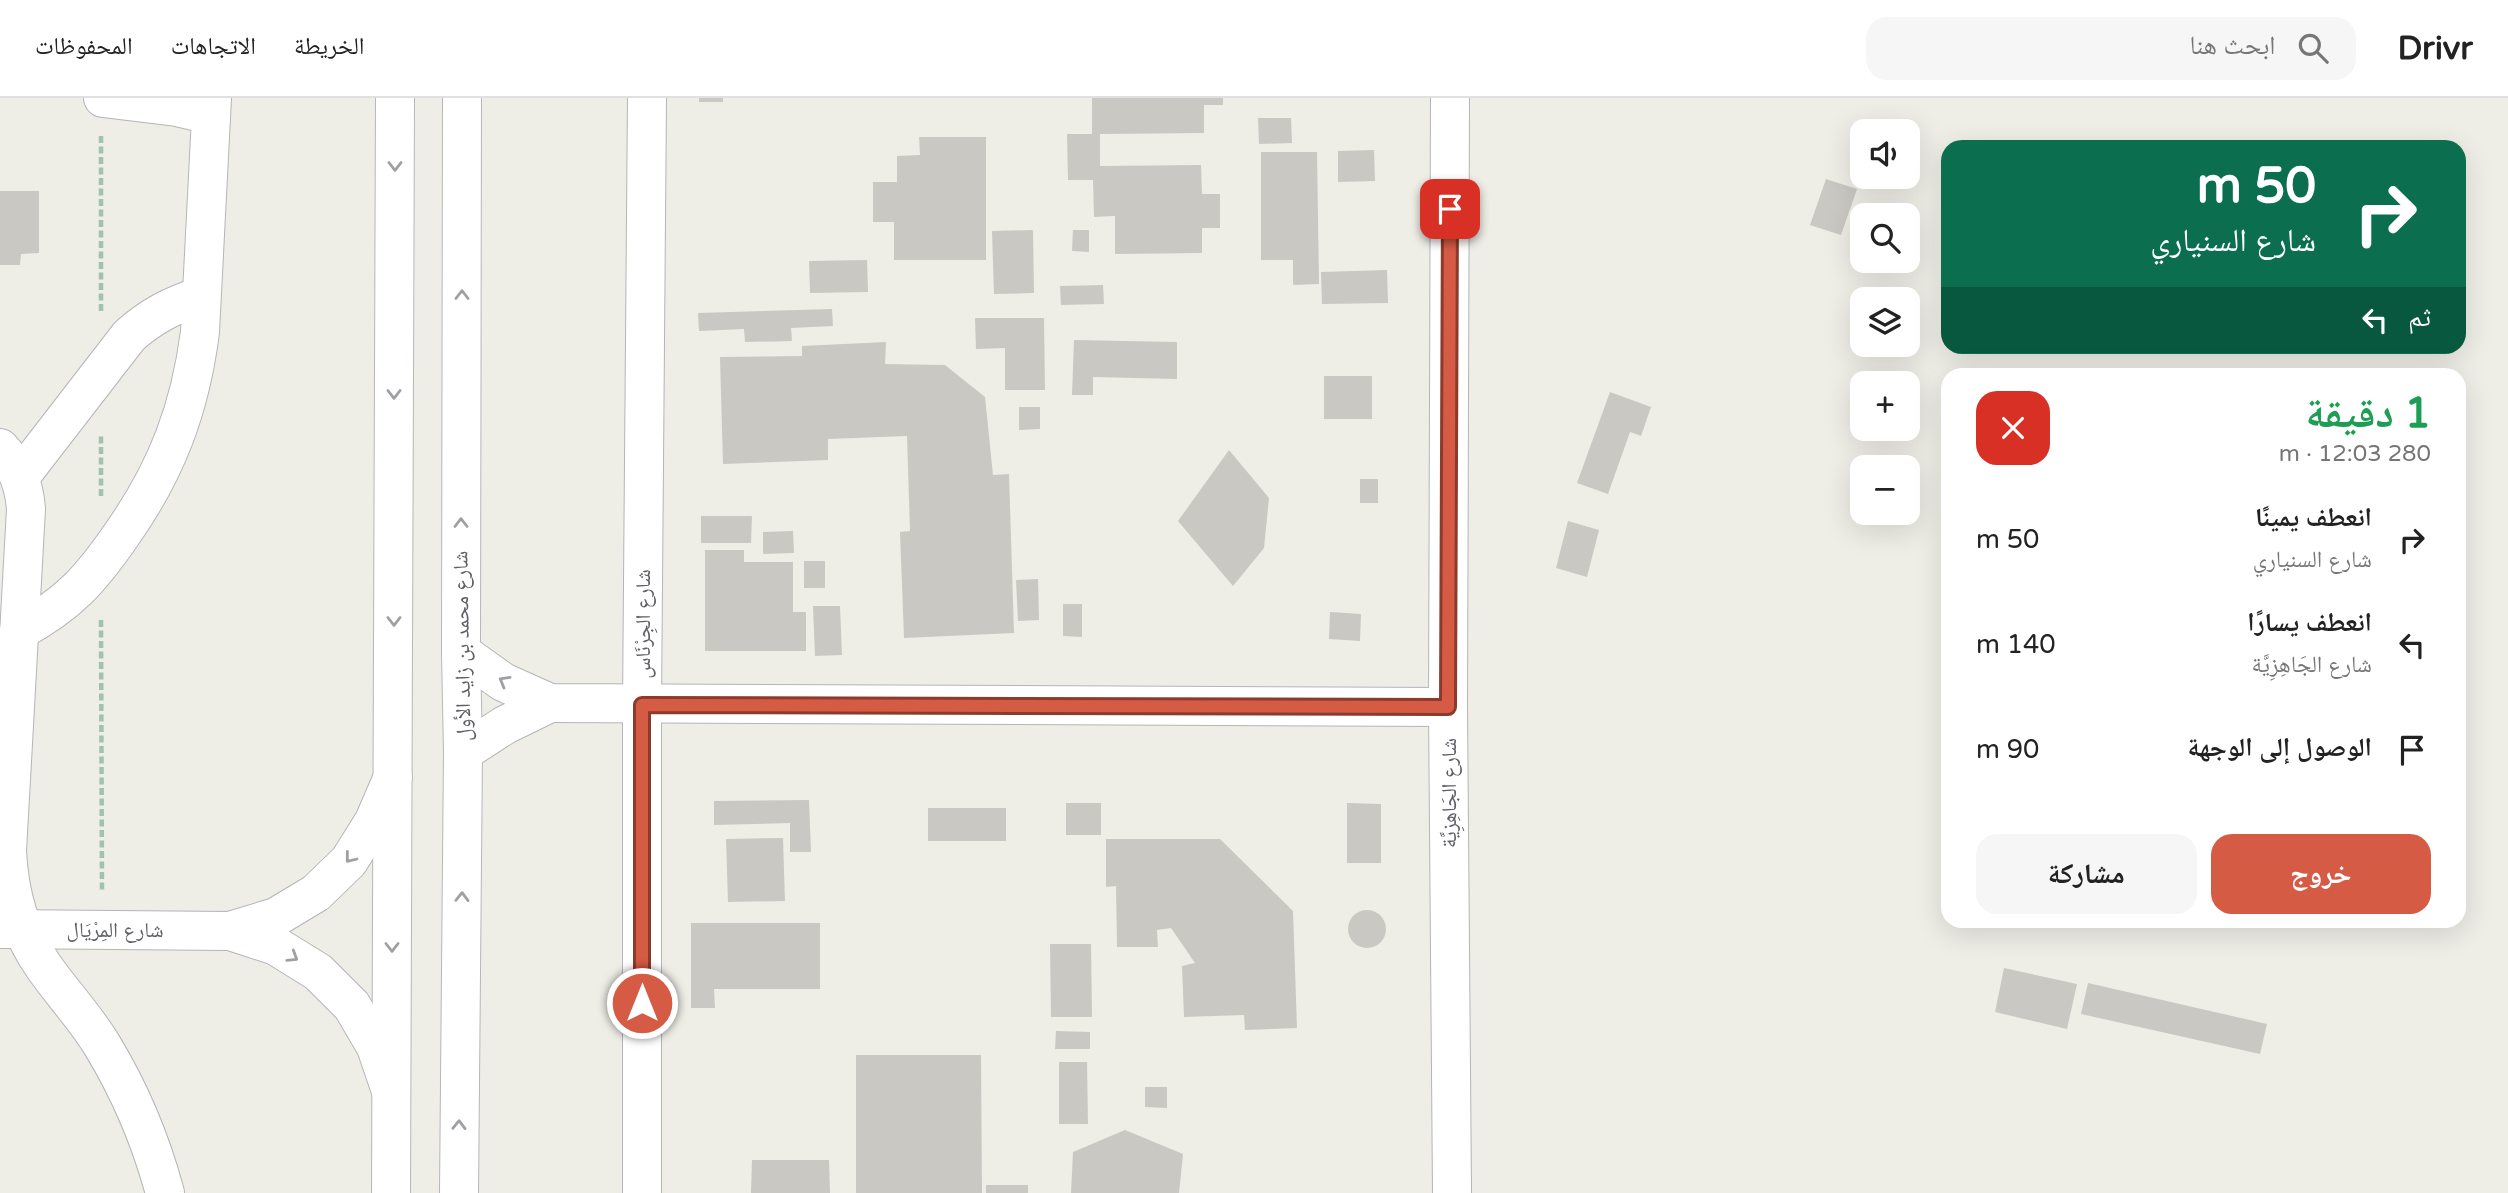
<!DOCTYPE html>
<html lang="ar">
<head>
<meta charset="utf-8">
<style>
	:root { --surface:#fff; --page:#f6f6f6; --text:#222; --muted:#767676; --line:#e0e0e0; --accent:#d65b44 }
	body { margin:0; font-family:"Varela Round","Noto Naskh Arabic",sans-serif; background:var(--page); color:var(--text); direction:rtl; height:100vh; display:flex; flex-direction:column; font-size:26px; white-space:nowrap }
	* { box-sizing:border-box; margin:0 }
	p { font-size:23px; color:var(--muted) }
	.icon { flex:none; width:38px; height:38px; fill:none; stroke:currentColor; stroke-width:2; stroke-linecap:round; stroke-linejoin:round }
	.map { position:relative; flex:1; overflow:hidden; direction:ltr }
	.drawer { position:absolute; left:1941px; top:270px; width:525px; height:560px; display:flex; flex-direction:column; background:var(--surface); border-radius:21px; box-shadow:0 7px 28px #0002; direction:rtl }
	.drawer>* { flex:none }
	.guide { position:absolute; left:1941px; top:42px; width:525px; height:214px; border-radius:21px; box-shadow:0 7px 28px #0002; direction:rtl; background:#0b6e4f; color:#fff; overflow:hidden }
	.controls { position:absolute; left:1850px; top:21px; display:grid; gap:14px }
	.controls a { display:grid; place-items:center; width:70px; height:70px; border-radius:14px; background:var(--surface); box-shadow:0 7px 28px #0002; font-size:35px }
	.pin { position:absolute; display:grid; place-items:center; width:60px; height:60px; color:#fff; margin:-30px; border-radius:14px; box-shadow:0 4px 10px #0006 }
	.me { position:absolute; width:77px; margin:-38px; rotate:0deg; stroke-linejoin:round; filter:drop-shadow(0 0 5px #0008) }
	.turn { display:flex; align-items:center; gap:24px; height:147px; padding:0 35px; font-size:32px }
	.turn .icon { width:91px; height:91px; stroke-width:2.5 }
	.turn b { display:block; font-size:49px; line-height:60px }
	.then { display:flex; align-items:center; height:66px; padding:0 35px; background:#0003; gap:14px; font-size:26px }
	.round { display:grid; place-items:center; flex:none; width:74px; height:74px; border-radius:21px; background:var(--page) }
	.overview { display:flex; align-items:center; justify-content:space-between; height:119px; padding:0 35px }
	h1 { font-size:42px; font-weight:800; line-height:52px; color:#1e9e55 }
	.primary-button { display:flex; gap:14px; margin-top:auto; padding:14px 35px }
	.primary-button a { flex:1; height:80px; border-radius:21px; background:var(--accent); color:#fff; font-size:28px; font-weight:800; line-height:80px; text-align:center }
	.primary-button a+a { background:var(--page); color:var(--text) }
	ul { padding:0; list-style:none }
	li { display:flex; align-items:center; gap:21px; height:105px; padding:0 35px }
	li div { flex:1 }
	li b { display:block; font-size:26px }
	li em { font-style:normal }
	header { display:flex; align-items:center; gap:42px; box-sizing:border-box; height:98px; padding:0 35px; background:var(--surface); border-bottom:2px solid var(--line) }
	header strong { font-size:33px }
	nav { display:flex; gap:38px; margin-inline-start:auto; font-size:24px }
	.search { width:490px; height:63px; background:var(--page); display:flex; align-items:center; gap:18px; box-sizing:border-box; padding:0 24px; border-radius:21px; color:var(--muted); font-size:26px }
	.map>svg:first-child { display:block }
	.building { fill:#cac8c2 }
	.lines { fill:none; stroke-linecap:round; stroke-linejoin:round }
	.street-casing { stroke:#b3b5b9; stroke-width:40 }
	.secondary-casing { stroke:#b5b7bc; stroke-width:40 }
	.path { stroke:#9fc3ac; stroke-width:4.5; stroke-dasharray:7 3.5; stroke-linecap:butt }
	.street { stroke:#fff; stroke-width:38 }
	.secondary { stroke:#fff; stroke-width:38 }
	.oneway { stroke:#9ea0a3 }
	.route-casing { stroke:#8b3b2c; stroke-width:18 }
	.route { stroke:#d65b44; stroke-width:12 }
	.labels { text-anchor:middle; stroke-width:6; stroke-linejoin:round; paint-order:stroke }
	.street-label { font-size:21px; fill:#5e6065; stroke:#fff }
</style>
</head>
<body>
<header>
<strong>Drivr</strong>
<div class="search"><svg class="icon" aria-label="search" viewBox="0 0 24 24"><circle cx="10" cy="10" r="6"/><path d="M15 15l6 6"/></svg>ابحث هنا</div>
<nav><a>الخريطة</a><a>الاتجاهات</a><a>المحفوظات</a></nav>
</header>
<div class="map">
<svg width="2508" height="1095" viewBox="0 0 2508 1095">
	<rect width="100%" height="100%" fill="#eeede6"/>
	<g class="building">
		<rect x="699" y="0" width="24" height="4"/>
		<path d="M1092 0H1223V7H1204V35L1100 36V68L1201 67 1202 96H1220V130H1202V155L1115 156V118L1094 119 1093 82H1068L1067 36H1092Z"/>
		<path d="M1258 20H1291L1292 45 1259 46Z"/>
		<path d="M919 39H986V162H894V124H873V84H897V58L920 57Z"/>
		<path d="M1374 52 1375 83 1338 84V53Z"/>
		<path d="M1261 54H1317L1319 186 1293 187V162H1261Z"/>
		<path d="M1826 81 1857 91 1841 137 1810 127Z"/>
		<path d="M0 93H39V155L21 156 20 167H0Z"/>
		<path d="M1033 132 1034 195 994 196 992 133Z"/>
		<path d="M1073 132H1089V154L1072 153Z"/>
		<path d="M867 162 868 194 810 195 809 163Z"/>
		<path d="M1387 172 1388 205 1322 206 1321 174Z"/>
		<path d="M1103 187 1104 206 1061 207 1060 188Z"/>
		<path d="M832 211 833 228 791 230 792 243 745 244 744 231 699 233 698 215Z"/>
		<path d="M975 220H1044L1045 292H1005V250L976 251Z"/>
		<path d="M1074 242 1177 244V281L1093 279V297H1072Z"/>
		<path d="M886 244 885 266 945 267 985 299 993 377 1009 376 1014 535 904 540 900 434 910 433 907 338 828 341V362L723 366 720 259 802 258V248Z"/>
		<rect x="1324" y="278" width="48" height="43"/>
		<path d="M1610 294 1651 309 1641 338 1630 334 1608 396 1577 385Z"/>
		<path d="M1019 309H1040V331L1019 332Z"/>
		<path d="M1229 352 1269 400 1264 450 1233 488 1178 423Z"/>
		<rect x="1360" y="381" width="18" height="24"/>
		<path d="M701 418H752L751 445H701Z"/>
		<path d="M1568 423 1599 432 1587 479 1556 470Z"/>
		<path d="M793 433 794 455 763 456V434Z"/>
		<path d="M705 452H744V464H793V514H806V553H705Z"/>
		<rect x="804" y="463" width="21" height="27"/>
		<path d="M1038 481 1039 522 1018 523 1016 482Z"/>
		<path d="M1063 506H1082V539L1063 538Z"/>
		<path d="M813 508H840L842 557 815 558Z"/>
		<path d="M1330 514 1361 516 1360 543 1329 541Z"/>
		<path d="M809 702 811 754H790V725L714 727V703Z"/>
		<rect x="1066" y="705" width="35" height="32"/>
		<path d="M1347 705 1381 706V765H1347Z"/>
		<rect x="928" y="710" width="78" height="33"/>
		<path d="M783 740 785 803 728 804 726 741Z"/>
		<path d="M1106 741H1220L1293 813 1297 930 1245 932 1244 917 1184 919 1182 868 1195 865 1171 830 1157 832 1158 849H1117L1116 788 1106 789Z"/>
		<circle cx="1367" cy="831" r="19"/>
		<path d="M691 825H820V891H714L715 910H691Z"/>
		<path d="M1050 846H1091L1092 919H1051Z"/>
		<path d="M2004 870 2077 886 2067 931 1995 914Z"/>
		<path d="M2088 885 2267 926 2260 956 2081 916Z"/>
		<path d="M1056 933 1090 934V951H1055Z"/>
		<path d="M856 957H981L982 1095H856Z"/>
		<path d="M1059 964H1087L1088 1026H1059Z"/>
		<path d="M1145 989H1167V1010L1145 1009Z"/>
		<path d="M1125 1032 1183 1056 1179 1095H1071L1073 1054Z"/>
		<path d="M752 1062H829L830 1095H751Z"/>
		<rect x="986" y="1087" width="42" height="8"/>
	</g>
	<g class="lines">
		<defs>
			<g id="street">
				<path d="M103 0 177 9 211 17"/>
				<path d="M1450 0 1448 609 1452 1095"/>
				<path d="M0 350C17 368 24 386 26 411L7 753C9 795 19 834 44 869 62 895 85 919 102 947 130 993 151 1043 165 1095"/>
				<path d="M20 379 129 238C151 218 173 207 201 198"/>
				<path d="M19 533C69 506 91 481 122 436 167 372 190 311 200 234L212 0"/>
				<path d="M461 554 503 584 550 605 1448 609"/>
				<path d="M463 654 505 627 550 605"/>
				<path d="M0 831 230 833 276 819 316 795 349 763 374 723 393 679"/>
				<path d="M230 833 276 848 318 874 352 908 376 949 390 990"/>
				<path d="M642 1095V607L647 0"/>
			</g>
			<g id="secondary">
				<path d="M391 1095 395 0"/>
				<path d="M459 1095 463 654 461 554 462 0"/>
			</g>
		</defs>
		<use href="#street" class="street-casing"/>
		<use href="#secondary" class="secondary-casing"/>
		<g class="path">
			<path d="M101 213V36"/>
			<path d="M101 398V337"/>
			<path d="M101 522 102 794"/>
		</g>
		<use href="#street" class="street"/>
		<use href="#secondary" class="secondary"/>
	</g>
	<defs><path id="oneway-chevron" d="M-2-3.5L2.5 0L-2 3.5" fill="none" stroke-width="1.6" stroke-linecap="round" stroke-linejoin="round" transform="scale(1.75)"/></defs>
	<g class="oneway">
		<use href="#oneway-chevron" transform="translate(395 68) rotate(90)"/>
		<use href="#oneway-chevron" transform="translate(462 197) rotate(-90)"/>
		<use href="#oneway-chevron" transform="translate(394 296) rotate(90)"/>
		<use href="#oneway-chevron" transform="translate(461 425) rotate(-90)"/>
		<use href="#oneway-chevron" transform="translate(394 523) rotate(90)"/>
		<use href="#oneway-chevron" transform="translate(504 583) rotate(-150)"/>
		<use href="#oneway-chevron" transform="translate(350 760) rotate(128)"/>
		<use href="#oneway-chevron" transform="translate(462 799) rotate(-89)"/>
		<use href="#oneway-chevron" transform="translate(392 849) rotate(90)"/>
		<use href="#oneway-chevron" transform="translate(293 859) rotate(32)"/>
		<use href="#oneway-chevron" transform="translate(459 1027) rotate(-89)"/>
	</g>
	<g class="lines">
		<defs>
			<path id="route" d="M642 905V607L1448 609 1450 111"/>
		</defs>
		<use href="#route" class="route-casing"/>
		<use href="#route" class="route"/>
	</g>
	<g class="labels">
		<g class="street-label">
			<text transform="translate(643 526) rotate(-90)" y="7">شارع الجِرْنَاس</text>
			<text transform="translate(462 548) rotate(-91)" y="7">شارع محمد بن زايد الأول</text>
			<text transform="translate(1449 695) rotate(-90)" y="7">شارع الجَاهِزِيَّة</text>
			<text x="115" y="839">شارع المِرْيَال</text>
		</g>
	</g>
</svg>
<div class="controls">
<a><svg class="icon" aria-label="sound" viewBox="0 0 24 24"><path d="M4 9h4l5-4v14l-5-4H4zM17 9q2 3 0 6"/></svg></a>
<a><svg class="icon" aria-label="search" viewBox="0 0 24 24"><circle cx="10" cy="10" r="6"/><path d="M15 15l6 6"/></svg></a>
<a><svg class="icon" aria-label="layers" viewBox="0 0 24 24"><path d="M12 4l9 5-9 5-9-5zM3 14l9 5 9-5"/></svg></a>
<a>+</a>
<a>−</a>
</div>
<div class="pin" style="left:1450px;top:111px;background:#d93025"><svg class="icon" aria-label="arrive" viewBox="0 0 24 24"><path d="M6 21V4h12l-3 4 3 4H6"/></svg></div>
<svg class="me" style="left:642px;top:905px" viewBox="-20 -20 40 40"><circle r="17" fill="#d65b44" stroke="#fff" stroke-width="3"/><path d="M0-11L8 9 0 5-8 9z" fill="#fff"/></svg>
<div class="guide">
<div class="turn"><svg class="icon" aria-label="right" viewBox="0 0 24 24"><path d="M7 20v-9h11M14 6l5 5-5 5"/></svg><div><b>50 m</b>شارع السنياري</div></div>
<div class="then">ثم<svg class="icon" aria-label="left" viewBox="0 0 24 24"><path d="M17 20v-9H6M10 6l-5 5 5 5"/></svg></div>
</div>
<section class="drawer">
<div class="overview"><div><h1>1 دقيقة</h1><p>280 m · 12:03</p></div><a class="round" style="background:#d93025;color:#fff"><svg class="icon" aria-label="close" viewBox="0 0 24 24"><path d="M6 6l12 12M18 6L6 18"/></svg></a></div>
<ul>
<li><svg class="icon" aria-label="right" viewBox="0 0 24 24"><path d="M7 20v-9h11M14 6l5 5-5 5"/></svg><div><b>انعطف يمينًا</b><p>شارع السنياري</p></div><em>50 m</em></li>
<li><svg class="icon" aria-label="left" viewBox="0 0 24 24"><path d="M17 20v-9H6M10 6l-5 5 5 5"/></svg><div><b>انعطف يسارًا</b><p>شارع الجَاهِزِيَّة</p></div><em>140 m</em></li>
<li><svg class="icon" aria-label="arrive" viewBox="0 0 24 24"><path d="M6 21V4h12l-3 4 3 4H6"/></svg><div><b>الوصول إلى الوجهة</b></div><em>90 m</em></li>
</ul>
<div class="primary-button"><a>خروج</a><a>مشاركة</a></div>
</section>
</div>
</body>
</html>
